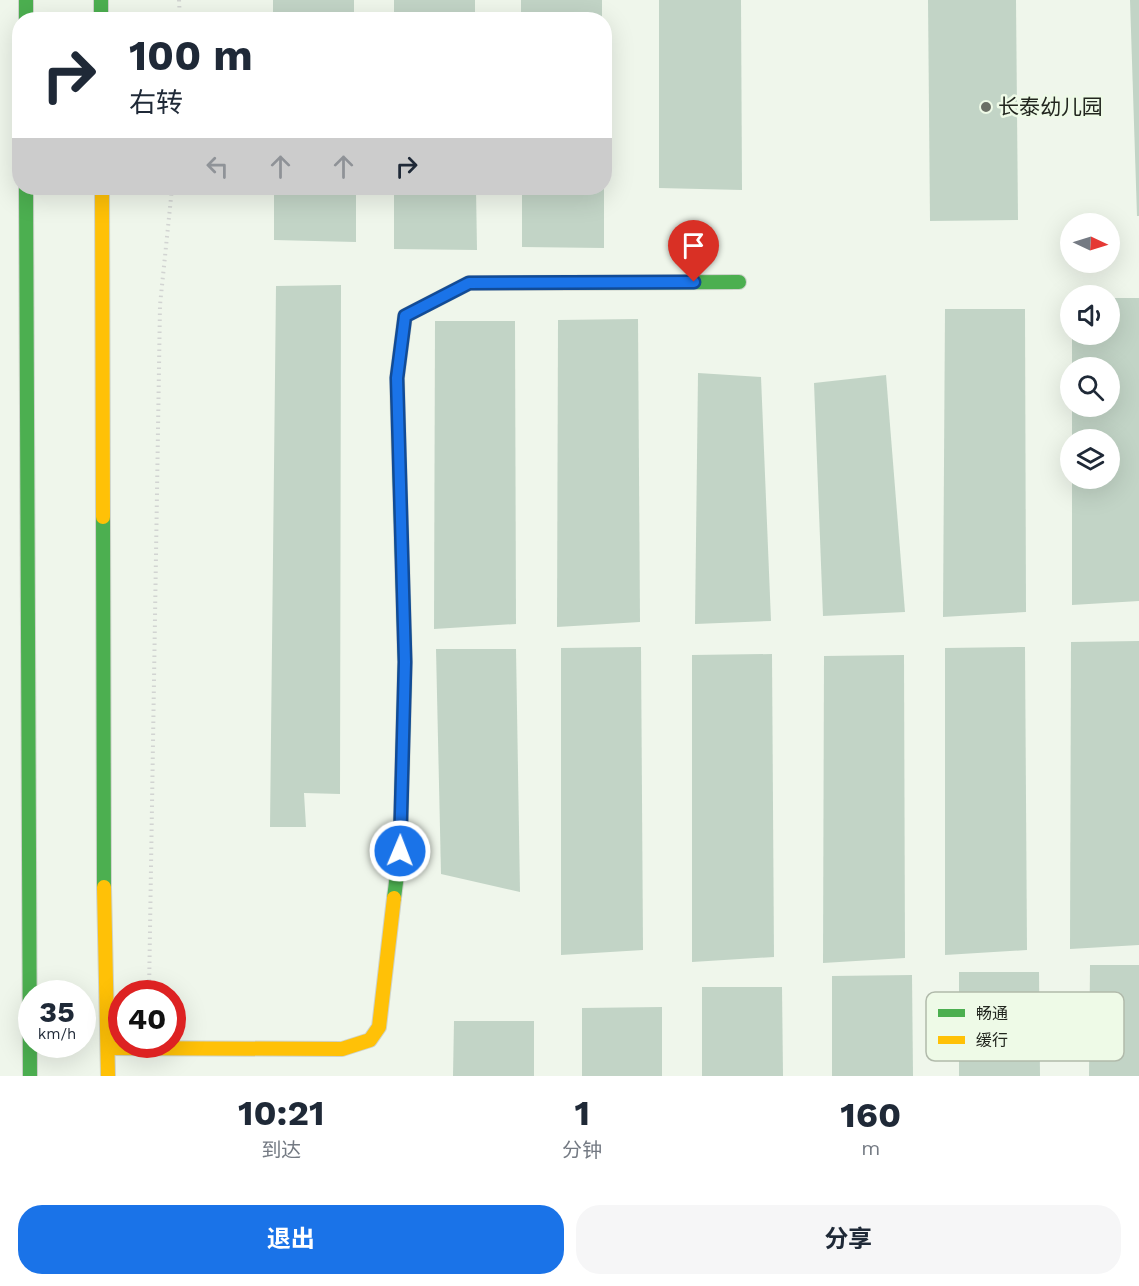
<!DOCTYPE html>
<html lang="zh">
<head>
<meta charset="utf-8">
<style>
	:root { --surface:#fff; --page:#f6f6f7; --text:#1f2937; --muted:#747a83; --accent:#1a73e8 }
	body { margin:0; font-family:"Work Sans","Noto Sans SC",sans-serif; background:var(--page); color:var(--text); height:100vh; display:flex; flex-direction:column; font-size:22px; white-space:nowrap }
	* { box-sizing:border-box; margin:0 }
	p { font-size:20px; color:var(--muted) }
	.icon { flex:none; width:33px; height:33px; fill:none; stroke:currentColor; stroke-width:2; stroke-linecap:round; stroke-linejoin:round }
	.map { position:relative; height:1076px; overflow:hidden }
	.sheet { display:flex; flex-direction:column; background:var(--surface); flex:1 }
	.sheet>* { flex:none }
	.hud { position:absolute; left:12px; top:12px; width:600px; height:183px; border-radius:24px; box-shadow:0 6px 24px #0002; background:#fff; color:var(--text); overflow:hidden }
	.needle { width:39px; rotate:94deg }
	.buttons { position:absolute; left:1060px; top:213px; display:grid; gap:12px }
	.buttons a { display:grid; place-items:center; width:60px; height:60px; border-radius:50%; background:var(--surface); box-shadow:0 6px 24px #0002; font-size:30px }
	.speed { position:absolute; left:18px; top:980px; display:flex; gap:12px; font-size:30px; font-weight:700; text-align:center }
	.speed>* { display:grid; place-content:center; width:78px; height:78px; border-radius:50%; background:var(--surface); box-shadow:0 6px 24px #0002; line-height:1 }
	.speed small { font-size:15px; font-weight:400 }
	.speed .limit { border:9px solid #d22; background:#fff; color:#111 }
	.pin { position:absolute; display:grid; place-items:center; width:51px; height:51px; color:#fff; margin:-62px -26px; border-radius:50% 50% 50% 0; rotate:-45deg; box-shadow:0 0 6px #0007 }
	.pin .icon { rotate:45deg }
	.me { position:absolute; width:66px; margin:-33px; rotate:1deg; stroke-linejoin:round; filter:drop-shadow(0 0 4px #0008) }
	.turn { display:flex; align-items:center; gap:21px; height:126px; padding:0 18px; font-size:27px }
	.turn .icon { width:78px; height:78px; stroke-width:2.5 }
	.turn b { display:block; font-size:42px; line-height:51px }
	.lanes { display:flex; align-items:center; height:57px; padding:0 18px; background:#0003; justify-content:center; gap:30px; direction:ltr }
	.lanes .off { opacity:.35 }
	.eta { display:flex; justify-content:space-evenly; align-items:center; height:102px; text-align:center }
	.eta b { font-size:36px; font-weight:700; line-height:42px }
	.action { display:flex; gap:12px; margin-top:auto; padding:12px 18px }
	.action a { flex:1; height:69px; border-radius:24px; background:var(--accent); color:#fff; font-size:24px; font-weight:700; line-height:69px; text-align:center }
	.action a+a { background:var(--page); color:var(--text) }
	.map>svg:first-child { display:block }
	.building { fill:#c2d4c6 }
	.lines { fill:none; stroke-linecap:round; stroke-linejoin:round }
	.fast-casing { stroke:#ced3cb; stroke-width:16 }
	.slow-casing { stroke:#ced3cb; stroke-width:16 }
	.path { stroke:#d2d4d2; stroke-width:4; stroke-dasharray:1.5 4.5; stroke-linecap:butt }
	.fast { stroke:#4caf50; stroke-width:14 }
	.slow { stroke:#ffc107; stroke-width:14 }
	.route-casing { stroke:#114b97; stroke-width:15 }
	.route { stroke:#1a73e8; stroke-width:10 }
	.poi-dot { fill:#6a6f66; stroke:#eefae7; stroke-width:2 }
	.labels { text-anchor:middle; stroke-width:5; stroke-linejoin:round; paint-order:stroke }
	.poi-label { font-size:21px; fill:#22261f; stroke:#eefae7; text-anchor:start }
	.key { fill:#eefae7; stroke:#b1baab; stroke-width:1.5 }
	.key-label { font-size:16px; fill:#22261f }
</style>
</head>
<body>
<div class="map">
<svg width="1139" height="1076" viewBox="0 0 1139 1076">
	<rect width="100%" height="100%" fill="#eff6eb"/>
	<g class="building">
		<rect x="273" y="0" width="81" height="20"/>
		<rect x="394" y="0" width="81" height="20"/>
		<rect x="521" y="0" width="81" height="20"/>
		<path d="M659 0H741L742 190 659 188Z"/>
		<path d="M928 0H1016L1018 220 930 221Z"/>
		<path d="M1130 0H1139V216H1137Z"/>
		<path d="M274 188H356V242L274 240Z"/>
		<path d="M394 188H476L477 250 394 249Z"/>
		<path d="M522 188H604V248L522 247Z"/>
		<path d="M341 285 340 794 304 793 306 827H270L276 286Z"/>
		<path d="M1110 298H1139V601L1072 605V478H1110V440H1072V406H1110V368H1072V334H1110Z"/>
		<path d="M945 309H1025L1026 612 943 617Z"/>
		<path d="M638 319 640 622 557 627 558 320Z"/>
		<path d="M435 321H515L516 624 434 629Z"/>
		<path d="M698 373 761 377 771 621 695 624Z"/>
		<path d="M886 375 905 612 823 616 814 383Z"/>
		<path d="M1139 641V945L1070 949 1071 642Z"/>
		<path d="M641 647 643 950 561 955V648Z"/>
		<path d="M1025 647 1027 950 945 955V648Z"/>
		<path d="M436 649H516L520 892 441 874Z"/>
		<path d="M772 654 774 957 692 962V655Z"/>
		<path d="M904 655 905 958 823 963 824 656Z"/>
		<path d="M1090 965H1139V1076H1089Z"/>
		<path d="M959 972H1039L1040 1076H959Z"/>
		<path d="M912 975 913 1076H832V976Z"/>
		<path d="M702 987H782L783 1076H702Z"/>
		<path d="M662 1007V1076H582V1008Z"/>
		<path d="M454 1021H534V1076H453Z"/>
	</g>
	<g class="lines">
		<defs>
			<g id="fast">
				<path d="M26 0V20"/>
				<path d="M101 0V20"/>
				<path d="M26 188 30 1076"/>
				<path d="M517 283 739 282"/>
				<path d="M103 517 104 887"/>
				<path d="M394 898 400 851 405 662 399 456"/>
			</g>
			<g id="slow">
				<path d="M102 188 103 517"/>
				<path d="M399 456 397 378 405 316 469 283H517"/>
				<path d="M104 887 108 1076"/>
				<path d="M108 1048 342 1049 370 1040 379 1027 394 898"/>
			</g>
		</defs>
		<use href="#fast" class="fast-casing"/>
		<use href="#slow" class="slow-casing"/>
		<g class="path">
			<path d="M179 0 180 20"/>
			<path d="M149 993 160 305 172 188"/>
		</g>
		<use href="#fast" class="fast"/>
		<use href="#slow" class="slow"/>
	</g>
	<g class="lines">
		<defs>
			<path id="route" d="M400 851 405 662 397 378 405 316 469 283 694 282"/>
		</defs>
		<use href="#route" class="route-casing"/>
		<use href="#route" class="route"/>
	</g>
	<circle class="poi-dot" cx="986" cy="107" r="6"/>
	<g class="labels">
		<g class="poi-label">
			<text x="998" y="114">长泰幼儿园</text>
		</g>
	</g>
	<rect x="926" y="992" width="198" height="69" rx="9" class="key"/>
	<rect x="938" y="1009" width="27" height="8" fill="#4caf50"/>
	<rect x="938" y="1036" width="27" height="8" fill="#ffc107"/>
	<g class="key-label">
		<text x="976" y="1019">畅通</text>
		<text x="976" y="1046">缓行</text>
	</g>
</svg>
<div class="buttons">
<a><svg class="needle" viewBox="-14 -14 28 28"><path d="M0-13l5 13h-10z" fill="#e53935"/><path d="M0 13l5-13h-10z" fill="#747a83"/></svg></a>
<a><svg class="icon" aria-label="sound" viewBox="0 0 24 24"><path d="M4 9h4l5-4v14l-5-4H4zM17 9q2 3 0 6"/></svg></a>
<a><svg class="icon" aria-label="search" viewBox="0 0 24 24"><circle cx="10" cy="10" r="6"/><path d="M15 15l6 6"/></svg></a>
<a><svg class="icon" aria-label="layers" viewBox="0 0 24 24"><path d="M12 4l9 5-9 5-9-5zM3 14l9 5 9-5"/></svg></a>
</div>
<div class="speed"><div>35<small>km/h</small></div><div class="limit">40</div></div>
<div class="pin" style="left:694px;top:282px;background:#d93025"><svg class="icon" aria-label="arrive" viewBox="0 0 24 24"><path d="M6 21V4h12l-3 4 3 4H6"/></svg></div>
<svg class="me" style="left:400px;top:851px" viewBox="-20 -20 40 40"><circle r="17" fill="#1a73e8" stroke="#fff" stroke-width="3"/><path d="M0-11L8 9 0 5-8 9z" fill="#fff"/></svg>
<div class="hud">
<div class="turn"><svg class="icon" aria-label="right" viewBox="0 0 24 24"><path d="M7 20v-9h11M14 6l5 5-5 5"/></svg><div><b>100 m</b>右转</div></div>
<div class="lanes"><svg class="icon off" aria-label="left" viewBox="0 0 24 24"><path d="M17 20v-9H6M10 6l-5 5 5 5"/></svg><svg class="icon off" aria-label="ahead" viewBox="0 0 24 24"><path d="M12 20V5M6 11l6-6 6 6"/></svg><svg class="icon off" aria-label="ahead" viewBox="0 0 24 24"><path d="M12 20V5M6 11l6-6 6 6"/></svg><svg class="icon" aria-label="right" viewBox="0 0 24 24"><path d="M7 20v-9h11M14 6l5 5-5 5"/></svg></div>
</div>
</div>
<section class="sheet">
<div class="eta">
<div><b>10:21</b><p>到达</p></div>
<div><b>1</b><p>分钟</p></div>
<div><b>160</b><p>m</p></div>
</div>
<div class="action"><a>退出</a><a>分享</a></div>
</section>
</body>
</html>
